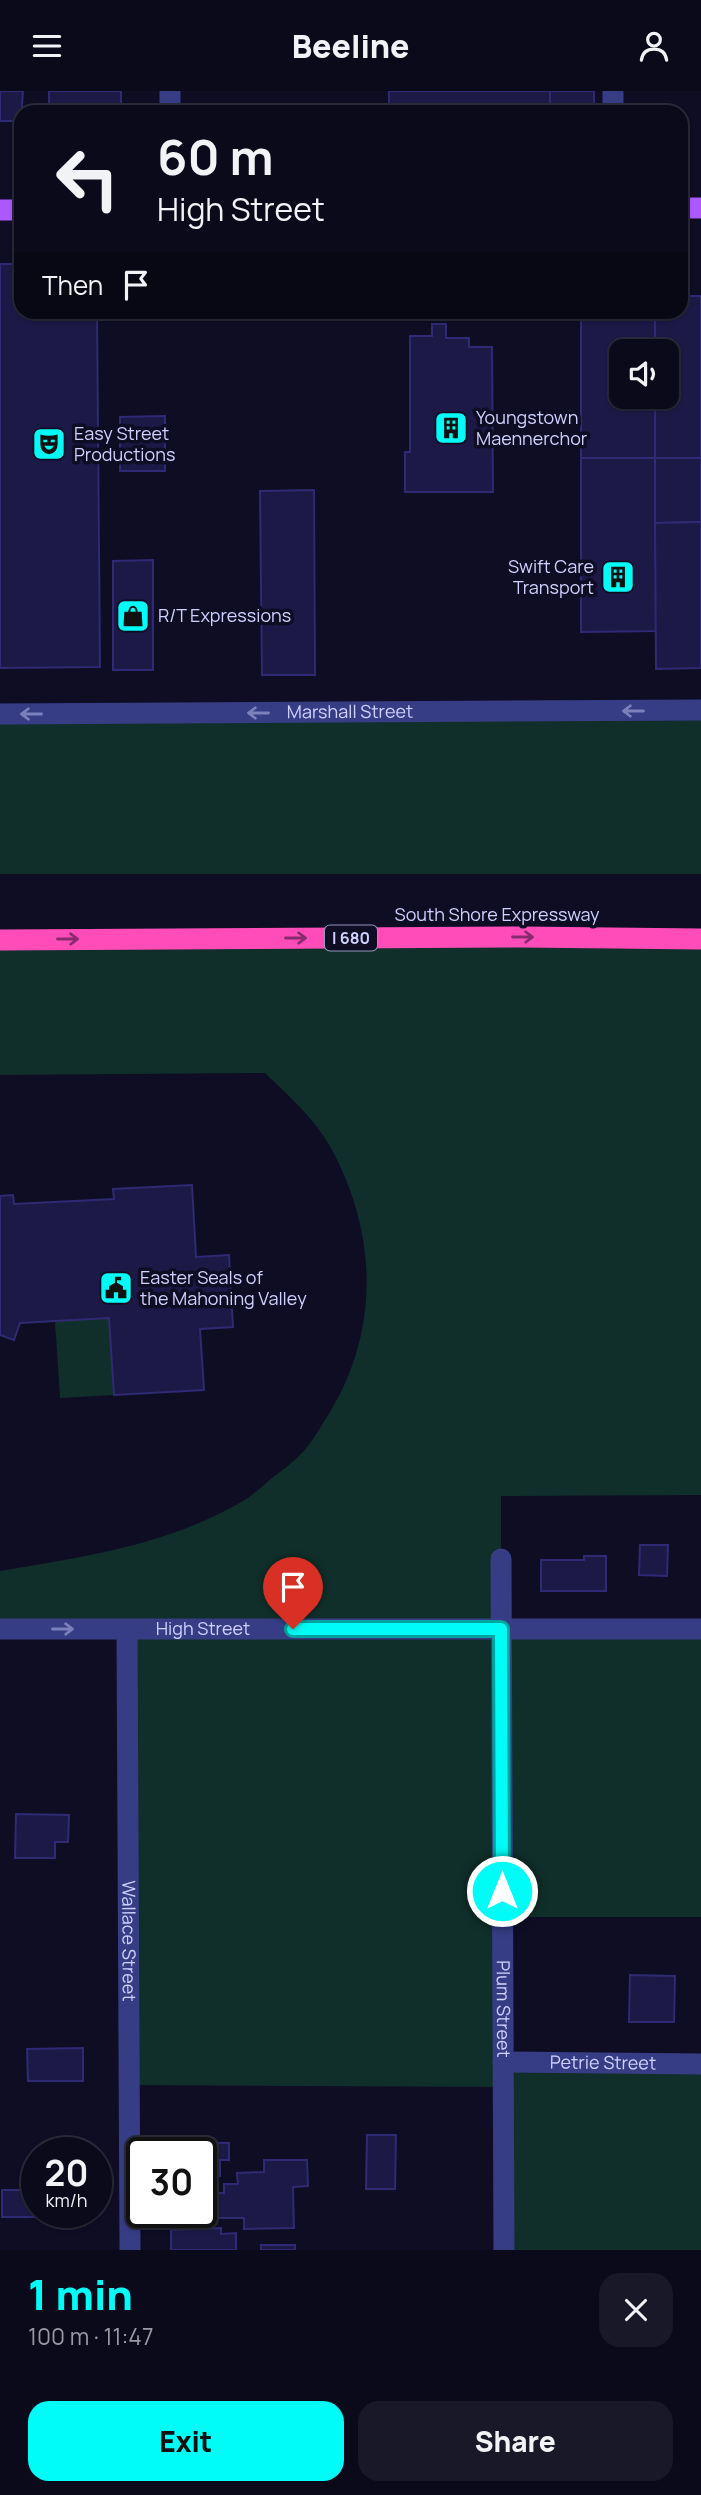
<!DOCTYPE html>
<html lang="en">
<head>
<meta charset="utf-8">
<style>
	:root { --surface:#0a0a1b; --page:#181828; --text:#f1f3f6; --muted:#999aa3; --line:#2a2b3a; --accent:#00fcf6 }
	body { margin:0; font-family:Manrope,sans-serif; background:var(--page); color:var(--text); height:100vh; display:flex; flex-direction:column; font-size:26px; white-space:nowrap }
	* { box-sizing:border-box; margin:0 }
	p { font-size:23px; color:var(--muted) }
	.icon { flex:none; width:38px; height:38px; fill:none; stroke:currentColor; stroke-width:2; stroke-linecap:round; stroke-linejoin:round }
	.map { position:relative; height:2159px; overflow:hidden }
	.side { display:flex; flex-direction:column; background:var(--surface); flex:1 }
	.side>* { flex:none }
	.top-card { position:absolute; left:14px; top:14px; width:674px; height:214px; border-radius:21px; box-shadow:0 2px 5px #0004,0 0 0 2px var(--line); background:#0a0a1b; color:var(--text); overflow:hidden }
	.fabs { position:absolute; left:609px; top:248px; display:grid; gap:14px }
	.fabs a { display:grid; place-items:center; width:70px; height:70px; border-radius:14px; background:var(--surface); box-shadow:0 2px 5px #0004,0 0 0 2px var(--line); font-size:35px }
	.speed { position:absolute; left:21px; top:2046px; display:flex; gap:14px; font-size:35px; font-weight:700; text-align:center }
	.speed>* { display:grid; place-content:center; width:91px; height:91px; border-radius:50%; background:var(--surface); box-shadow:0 2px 5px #0004,0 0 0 2px var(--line); line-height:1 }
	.speed small { font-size:18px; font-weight:400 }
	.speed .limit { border:4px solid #111; border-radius:10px; background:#fff; color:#111 }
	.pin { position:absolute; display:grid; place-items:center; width:60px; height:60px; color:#fff; margin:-72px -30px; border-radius:50% 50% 50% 0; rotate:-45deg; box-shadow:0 0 7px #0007 }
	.pin .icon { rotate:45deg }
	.me { position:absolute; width:77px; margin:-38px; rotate:0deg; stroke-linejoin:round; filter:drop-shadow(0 0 5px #0008) }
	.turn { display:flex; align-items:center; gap:24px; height:147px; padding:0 28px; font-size:32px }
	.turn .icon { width:91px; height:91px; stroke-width:2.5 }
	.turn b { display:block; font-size:49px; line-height:60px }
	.then { display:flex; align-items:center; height:66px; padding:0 28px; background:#0003; gap:14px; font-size:26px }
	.round { display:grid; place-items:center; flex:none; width:74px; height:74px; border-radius:21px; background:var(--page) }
	.summary { display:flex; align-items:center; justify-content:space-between; height:119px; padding:0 28px }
	h1 { font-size:42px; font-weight:800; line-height:52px; color:var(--accent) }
	.action { display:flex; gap:14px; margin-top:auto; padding:14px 28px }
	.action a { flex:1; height:80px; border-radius:21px; background:var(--accent); color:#111; font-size:28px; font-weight:800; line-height:80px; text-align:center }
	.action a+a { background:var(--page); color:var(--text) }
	header { display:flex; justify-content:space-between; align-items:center; height:91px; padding:0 28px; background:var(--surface); font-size:32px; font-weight:800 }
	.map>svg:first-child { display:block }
	.green { fill:#102f2a }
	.building { fill:#1c1946; stroke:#2f2a73; stroke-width:2 }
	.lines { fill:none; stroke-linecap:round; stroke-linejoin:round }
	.minor { stroke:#363d85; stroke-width:21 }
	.major { stroke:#ac58ff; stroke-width:21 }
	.highway { stroke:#ff4cb8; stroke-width:21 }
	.oneway { stroke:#7c80bc }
	.oneway2 { stroke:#862c6e }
	.route-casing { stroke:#00a4a0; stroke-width:18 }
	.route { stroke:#00fcf6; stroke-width:12 }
	.labels { text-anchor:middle; stroke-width:7; stroke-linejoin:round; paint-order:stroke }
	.shield { fill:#0e0d24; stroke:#9696bd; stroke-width:2 }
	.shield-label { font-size:16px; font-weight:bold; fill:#d1d1ff }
	.poi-label { font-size:18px; fill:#d1d1ff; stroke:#0e0d24; text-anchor:start }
	.street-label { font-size:18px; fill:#d1d1ff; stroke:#0e0d24 }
</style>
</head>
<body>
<header><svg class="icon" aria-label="menu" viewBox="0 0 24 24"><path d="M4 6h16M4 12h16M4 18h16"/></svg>Beeline<svg class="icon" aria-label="person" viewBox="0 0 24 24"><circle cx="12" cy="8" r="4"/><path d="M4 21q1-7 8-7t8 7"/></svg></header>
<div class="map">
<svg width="701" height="2159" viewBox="0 0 701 2159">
	<rect width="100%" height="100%" fill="#0e0d24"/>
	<g class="green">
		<path d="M701 619V783H0V623Z"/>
		<path d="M701 848V1404L501 1405V1538H701V1826H503L504 1971 701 1973V2159H504L503 1996 129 1994 127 1539 0 1538V1480C84 1466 168 1454 243 1410 253 1404 263 1395 272 1387 280 1381 289 1374 297 1367 309 1356 317 1342 325 1329 380 1245 379 1145 331 1057 315 1028 289 1005 265 982L0 984V849Z"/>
		<path d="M109 1227 114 1304 60 1307 55 1230Z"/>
	</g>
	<g class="building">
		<path d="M0 0H23L21 30H0Z"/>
		<path d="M49 0H121V21H51L49 19Z"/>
		<rect x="389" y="0" width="161" height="21"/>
		<rect x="550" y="0" width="44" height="21"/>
		<path d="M0 173H21V220H97L100 576 0 577Z"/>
		<path d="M681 205H701V367H655V306H667V261H655V220H681Z"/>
		<path d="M597 220H634V229H655V261H621V306H655V367H581V229H597Z"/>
		<path d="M432 233H446V247H469V256H492L493 401H405V361H410V245H432Z"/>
		<path d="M165 325V380H120V326Z"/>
		<path d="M581 367H655L656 540 581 541Z"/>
		<path d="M655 367H701V431L655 432Z"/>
		<path d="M314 399 315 584H262L260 400Z"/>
		<path d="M701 431V577L656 578 655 432Z"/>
		<path d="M153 469V579H113V470Z"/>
		<path d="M192 1094 196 1166 229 1164 233 1236 200 1238 204 1299 114 1304 109 1227 20 1232 14 1249 0 1244V1105L13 1104 14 1113 114 1108 113 1098Z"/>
		<path d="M640 1454H668L667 1485 639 1484Z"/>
		<path d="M584 1465H606V1500H541V1469H584Z"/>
		<path d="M16 1723 69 1724 68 1751H55V1767H15Z"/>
		<path d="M630 1884 675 1885 674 1931H629Z"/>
		<path d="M83 1957V1990H28L27 1958Z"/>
		<path d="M367 2044H396L395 2098H366Z"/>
		<path d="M167 2051 229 2052V2069H220V2085H201V2062H167Z"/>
		<path d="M264 2069H307L308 2095 293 2096 294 2137 244 2138V2127H213L212 2122 172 2123V2121H201V2102H224V2093H238L237 2082 264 2081Z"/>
		<path d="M2 2099H37V2121H90V2126H2Z"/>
		<path d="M221 2137V2143L236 2142V2159H171V2139Z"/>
		<rect x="261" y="2154" width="34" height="5"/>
	</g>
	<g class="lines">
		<g class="minor">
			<path d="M170 0V21"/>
			<path d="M613 0V21"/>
			<path id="s1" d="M0 623 701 619"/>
			<path id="s2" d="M501 1468 504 2159"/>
			<path id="s3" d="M0 1538H701"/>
			<path id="s4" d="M127 1538 130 2159"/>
			<path id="s5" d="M503 1971 701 1973"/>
		</g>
		<g class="major">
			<path d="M681 117H701"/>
			<path d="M0 119H21"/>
		</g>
		<path class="highway" d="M0 849 523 846 701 848"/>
	</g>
	<defs><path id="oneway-shaft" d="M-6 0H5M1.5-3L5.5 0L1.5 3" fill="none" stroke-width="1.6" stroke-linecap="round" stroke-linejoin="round" transform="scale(1.75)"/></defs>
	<g class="oneway">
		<use href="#oneway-shaft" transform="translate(633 620) rotate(180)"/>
		<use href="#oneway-shaft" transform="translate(258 622) rotate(180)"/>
		<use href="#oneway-shaft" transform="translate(31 623) rotate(180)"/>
		<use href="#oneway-shaft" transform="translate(63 1538)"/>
	</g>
	<g class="oneway2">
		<use href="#oneway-shaft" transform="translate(523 846)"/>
		<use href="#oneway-shaft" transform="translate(296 847)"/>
		<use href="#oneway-shaft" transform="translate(68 848)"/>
	</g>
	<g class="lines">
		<defs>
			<path id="route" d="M293 1538H501L502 1800"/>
		</defs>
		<use href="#route" class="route-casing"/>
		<use href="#route" class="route"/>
	</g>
	<defs>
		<symbol id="building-square" viewBox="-11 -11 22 22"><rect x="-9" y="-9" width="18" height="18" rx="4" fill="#00fcf6" stroke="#0e0d24"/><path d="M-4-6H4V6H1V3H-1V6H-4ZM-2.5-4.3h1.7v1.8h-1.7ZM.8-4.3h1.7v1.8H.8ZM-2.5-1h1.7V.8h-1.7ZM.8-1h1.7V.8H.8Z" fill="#111"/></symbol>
		<symbol id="theatre-square" viewBox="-11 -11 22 22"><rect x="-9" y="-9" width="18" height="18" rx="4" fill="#00fcf6" stroke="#0e0d24"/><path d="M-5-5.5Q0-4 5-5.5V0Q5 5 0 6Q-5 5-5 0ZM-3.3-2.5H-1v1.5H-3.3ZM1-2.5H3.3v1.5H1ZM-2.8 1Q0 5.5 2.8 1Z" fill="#111"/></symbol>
		<symbol id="shop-square" viewBox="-11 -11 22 22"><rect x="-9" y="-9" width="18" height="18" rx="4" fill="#00fcf6" stroke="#0e0d24"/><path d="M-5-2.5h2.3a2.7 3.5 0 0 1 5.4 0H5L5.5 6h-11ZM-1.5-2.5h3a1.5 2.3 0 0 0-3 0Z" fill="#111"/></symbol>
		<symbol id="civic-square" viewBox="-11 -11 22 22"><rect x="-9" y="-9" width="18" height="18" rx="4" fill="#00fcf6" stroke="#0e0d24"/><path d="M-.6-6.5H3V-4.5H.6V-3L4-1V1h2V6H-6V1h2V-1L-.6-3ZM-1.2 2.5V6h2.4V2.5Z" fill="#111"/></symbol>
	</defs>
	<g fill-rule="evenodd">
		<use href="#building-square" x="432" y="318" width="38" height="38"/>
		<use href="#theatre-square" x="30" y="334" width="38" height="38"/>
		<use href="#building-square" x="599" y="467" width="38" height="38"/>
		<use href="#shop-square" x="114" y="506" width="38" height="38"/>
		<use href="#civic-square" x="97" y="1178" width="38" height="38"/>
	</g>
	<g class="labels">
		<rect class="shield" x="325" y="834.5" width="52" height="25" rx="5"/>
		<g class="shield-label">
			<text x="351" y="853">I 680</text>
		</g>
		<g class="poi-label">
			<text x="476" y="333">Youngstown<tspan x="476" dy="21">Maennerchor</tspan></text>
			<text x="74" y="349">Easy Street<tspan x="74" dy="21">Productions</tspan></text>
			<text x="594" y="482" text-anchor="end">Swift Care<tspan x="594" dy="21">Transport</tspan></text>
			<text x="158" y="531">R/T Expressions</text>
			<text x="140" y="1193">Easter Seals of<tspan x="140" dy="21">the Mahoning Valley</tspan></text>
		</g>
		<g class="street-label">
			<text dy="6" stroke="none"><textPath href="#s1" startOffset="350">Marshall Street</textPath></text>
			<text x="497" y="830">South Shore Expressway</text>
			<text dy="6" stroke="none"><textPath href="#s3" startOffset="203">High Street</textPath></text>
			<text dy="6" stroke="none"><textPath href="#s4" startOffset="312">Wallace Street</textPath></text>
			<text dy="6" stroke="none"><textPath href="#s2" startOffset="450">Plum Street</textPath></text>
			<text dy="6" stroke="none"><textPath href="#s5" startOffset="100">Petrie Street</textPath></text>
		</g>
	</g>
</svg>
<div class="fabs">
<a><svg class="icon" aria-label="sound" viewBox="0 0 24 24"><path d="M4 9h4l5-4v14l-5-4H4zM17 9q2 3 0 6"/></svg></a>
</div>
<div class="speed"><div>20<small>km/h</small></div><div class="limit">30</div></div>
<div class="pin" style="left:293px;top:1538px;background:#d93025"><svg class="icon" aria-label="arrive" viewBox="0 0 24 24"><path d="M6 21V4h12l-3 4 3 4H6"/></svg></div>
<svg class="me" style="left:502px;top:1800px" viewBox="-20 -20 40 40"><circle r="17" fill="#00fcf6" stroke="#fff" stroke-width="3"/><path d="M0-11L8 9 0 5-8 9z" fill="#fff"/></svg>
<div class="top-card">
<div class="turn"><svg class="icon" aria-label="left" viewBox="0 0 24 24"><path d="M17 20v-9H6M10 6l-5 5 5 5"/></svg><div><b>60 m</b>High Street</div></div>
<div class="then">Then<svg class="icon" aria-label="arrive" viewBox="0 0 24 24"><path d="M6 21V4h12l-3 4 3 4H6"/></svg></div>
</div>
</div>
<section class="side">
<div class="summary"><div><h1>1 min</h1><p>100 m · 11:47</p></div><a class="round"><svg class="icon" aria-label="close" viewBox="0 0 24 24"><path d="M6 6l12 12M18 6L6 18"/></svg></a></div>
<div class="action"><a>Exit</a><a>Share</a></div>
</section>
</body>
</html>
